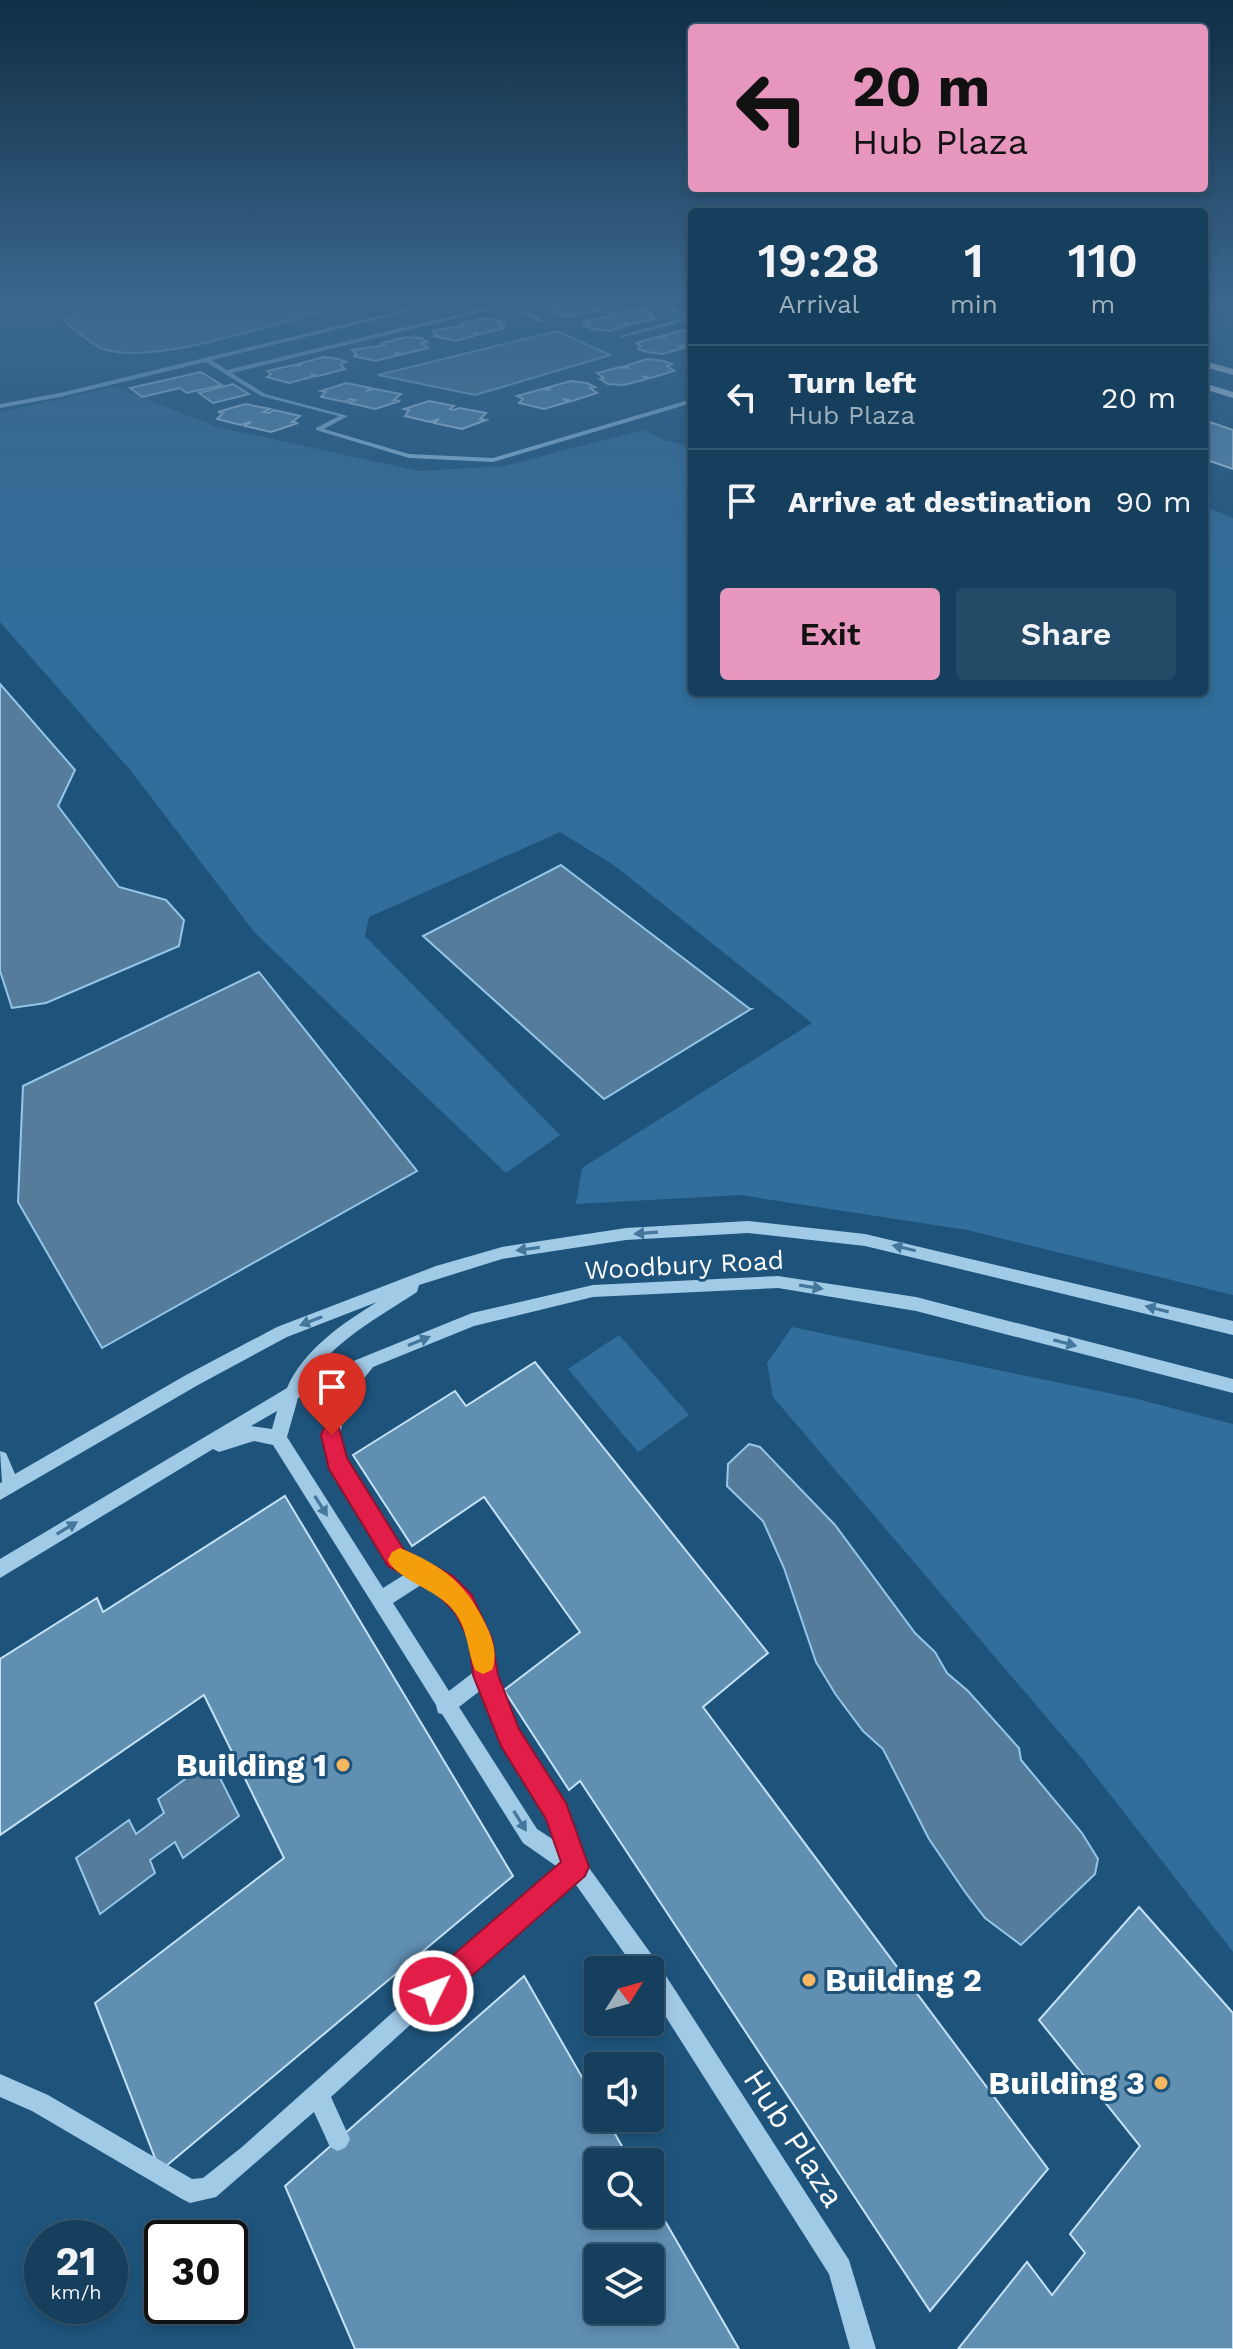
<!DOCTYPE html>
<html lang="en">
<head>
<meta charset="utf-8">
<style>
	:root { --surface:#163f5d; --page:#234a66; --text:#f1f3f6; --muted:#9eafbc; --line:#355872; --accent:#e797bd }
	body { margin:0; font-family:"Work Sans",sans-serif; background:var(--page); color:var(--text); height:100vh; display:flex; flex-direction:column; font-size:30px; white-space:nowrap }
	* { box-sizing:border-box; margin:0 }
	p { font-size:26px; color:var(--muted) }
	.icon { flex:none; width:44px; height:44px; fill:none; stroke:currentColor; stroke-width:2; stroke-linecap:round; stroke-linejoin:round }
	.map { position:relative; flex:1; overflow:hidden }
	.details { position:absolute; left:688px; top:208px; width:520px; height:488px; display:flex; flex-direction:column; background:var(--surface); border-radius:8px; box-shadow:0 4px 12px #0003,0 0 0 2px var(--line) }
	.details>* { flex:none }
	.top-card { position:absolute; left:688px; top:24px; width:520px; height:168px; border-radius:8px; box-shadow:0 4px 12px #0003,0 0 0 2px var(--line); background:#e797bd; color:#111; overflow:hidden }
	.needle { width:52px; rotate:53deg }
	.controls { position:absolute; left:584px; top:1956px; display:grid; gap:16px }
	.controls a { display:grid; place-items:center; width:80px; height:80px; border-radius:8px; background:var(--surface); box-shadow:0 4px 12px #0003,0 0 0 2px var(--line); font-size:40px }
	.speed { position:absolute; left:24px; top:2220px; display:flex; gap:16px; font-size:40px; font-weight:700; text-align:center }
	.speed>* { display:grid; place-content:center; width:104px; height:104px; border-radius:50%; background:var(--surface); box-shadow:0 4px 12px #0003,0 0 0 2px var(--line); line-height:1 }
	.speed small { font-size:20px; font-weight:400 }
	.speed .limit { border:4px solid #111; border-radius:12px; background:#fff; color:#111 }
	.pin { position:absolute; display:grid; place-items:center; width:68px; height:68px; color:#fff; margin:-82px -34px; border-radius:50% 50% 50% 0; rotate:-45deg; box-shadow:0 0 8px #0007 }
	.pin .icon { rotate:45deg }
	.me { position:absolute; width:88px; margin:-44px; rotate:48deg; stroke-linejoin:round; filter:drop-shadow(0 0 6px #0008) }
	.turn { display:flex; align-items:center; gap:28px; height:168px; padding:0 32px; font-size:36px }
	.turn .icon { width:104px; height:104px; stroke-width:2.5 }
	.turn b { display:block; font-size:56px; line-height:68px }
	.eta { display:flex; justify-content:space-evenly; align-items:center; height:136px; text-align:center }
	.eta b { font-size:48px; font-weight:600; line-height:56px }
	.primary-button { display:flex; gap:16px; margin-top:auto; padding:16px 32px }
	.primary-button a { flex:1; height:92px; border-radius:8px; background:var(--accent); color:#111; font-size:32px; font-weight:600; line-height:92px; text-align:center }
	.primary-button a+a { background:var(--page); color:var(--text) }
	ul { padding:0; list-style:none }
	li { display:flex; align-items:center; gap:24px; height:104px; padding:0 32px; border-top:2px solid var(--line) }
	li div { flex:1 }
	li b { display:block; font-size:30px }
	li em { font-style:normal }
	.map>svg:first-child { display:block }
	.green { fill:#316e9b }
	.water { fill:#557c9a; stroke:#94c6e9; stroke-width:2 }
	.building { fill:#608fb2; stroke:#c4e1f6; stroke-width:2; fill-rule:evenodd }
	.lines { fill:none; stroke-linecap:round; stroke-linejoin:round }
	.minor { fill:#a1cae7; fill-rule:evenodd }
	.major { fill:#e3f0fd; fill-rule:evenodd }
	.oneway { fill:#45779c }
	.route { fill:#e11d48; stroke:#92132f; stroke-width:2 }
	.slow { fill:#f59e0b }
	.poi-dot { fill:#f6b760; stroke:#1e547c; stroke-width:3 }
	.labels { text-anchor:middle; stroke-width:6; stroke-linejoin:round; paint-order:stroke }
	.street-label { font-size:26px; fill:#fff; stroke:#1e547c }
	.near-poi-label { font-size:32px; font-weight:bold; fill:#fff; stroke:#1e547c; text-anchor:end }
	.near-street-label { font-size:32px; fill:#fff; stroke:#1e547c }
</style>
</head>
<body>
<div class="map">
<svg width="1233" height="2349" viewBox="0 0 1233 2349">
	<rect width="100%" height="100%" fill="#1e547c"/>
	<g class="green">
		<path d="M115 387 217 427 419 471 504 466 643 430 663 440 692 447V692H1204V506L1233 518V1295L967 1230 740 1195 576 1204 582 1168 812 1023 615 866 560 832 369 917 365 936 560 1135 506 1173 255 933 131 771 0 622V412Z"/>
		<path d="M792 1327 1137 1399 1233 1424V1952L1083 1760 773 1397 767 1363Z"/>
		<path d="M619 1335 689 1415 638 1452 568 1369Z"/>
	</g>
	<g class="water">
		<path d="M125 298H321L333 306 324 311C273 324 152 366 104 349 90 344 76 330 64 321L89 306Z"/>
		<path d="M557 331 610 355 475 395 378 375Z"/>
		<path d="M0 684 75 770 58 806 119 887 166 900 184 920 179 946 46 1003 12 1008 0 971Z"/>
		<path d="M561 865 750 1009H751L604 1099 423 936Z"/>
		<path d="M259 972 417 1171 102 1348 18 1202 23 1086Z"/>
		<path d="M749 1444 760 1447 835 1525 915 1633 935 1652 947 1673 968 1691 1019 1748 1021 1760 1082 1833 1098 1859 1095 1874 1021 1945 985 1918 965 1892 929 1839 883 1749 863 1731 836 1695 816 1662 784 1568 763 1521 727 1486 728 1464Z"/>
		<path d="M211 1760 239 1816 183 1858 175 1842 150 1860 155 1873 100 1914 76 1858 129 1820 136 1834 164 1813 158 1799Z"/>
	</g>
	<g class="building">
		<path d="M582 298H616L614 300 620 304 598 310 590 309 595 311 574 316 559 315 552 311 555 309 550 306 580 302 575 300Z"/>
		<path d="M630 309 645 310 652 313 648 314 655 319 633 324 624 323 630 325 608 331 593 329 585 326 589 325 583 321 613 316 609 314Z"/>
		<path d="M482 318 497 320 504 323 499 324 505 328 481 334 473 333 477 335 455 341 433 336 437 335 432 331 463 326 459 324Z"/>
		<path d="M683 330 692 332V346H678L684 348 663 354 647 352 638 349 641 346 636 343 657 337 666 338 662 336Z"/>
		<path d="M406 337 421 338 427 342 422 343 428 348 403 354 394 353 399 355 375 361 353 356 357 355 352 350 385 345 382 343Z"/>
		<path d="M324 357 339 359 346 362 340 364 345 369 319 376 310 374 315 376 289 383 267 377 271 374 267 371 294 365 302 366 298 364Z"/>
		<path d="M647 359 664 361 672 364 667 366 674 371 651 378 642 376 647 379 624 385 608 384 600 379 604 378 597 373 620 367 629 368 625 366Z"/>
		<path d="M201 372 222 385 187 393 180 388 142 397 130 388Z"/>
		<path d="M571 381 587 383 595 387 590 388 597 393 572 401 563 399 568 402 544 409 519 403 523 399 517 396 542 389 551 390 546 388Z"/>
		<path d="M346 383 371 388 366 391 375 389 401 394 394 400 400 401 375 409 349 403 355 400 351 399 345 402 321 397 326 392 321 391Z"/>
		<path d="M233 384 249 394 213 403 199 393Z"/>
		<path d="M429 401 454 406 450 409 454 410 459 408 486 413 480 419 486 420 462 429 434 423 439 419 430 422 405 416 409 410 404 409Z"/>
		<path d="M245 404 270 409 264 412 269 413 274 410 300 416 292 422 298 423 271 432 245 426 251 422 241 425 217 419 223 413 218 412Z"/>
		<path d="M1204 420 1233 430V469L1204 459Z"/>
		<path d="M535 1362 768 1653 703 1707 1048 2169 930 2311 580 1781 569 1790 504 1690 580 1632 484 1497 412 1546 353 1455 455 1391 466 1406Z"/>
		<path d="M285 1496 513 1876 160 2171 95 2003 284 1858 204 1695 0 1835V1659L97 1598 103 1612Z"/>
		<path d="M1139 1907 1233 2013V2349H958L1027 2262 1052 2295 1085 2253 1070 2234 1140 2146 1039 2020Z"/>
		<path d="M524 1976 598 2105V2118H606L631 2162H598V2214H650V2195L739 2349H355L285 2186ZM598 2258H650V2310H598Z"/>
	</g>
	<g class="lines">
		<g class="minor">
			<path d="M453 298H464L212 360 227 370 501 304 491 298H499L545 321 540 322 506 306 232 373 265 394 348 416 324 429 409 454 493 458 692 399V403L493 462 409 458 316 430V428L339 416 261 396 206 362 60 397 0 408V404L60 393Z"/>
			<path d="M641 298H650L692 315V319L620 338V336L686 317Z"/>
			<path d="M1233 298V302L1204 311V307Z"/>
			<path d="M692 354V358L685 357 686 356Z"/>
			<path d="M748 1221 865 1234 1233 1321V1335L865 1246 748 1233 626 1240 502 1259 419 1285 417 1292C379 1317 335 1340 309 1379L472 1313 593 1285 778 1276 916 1297 1233 1379V1393L916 1311 778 1288 593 1297 474 1326 373 1367 355 1390 346 1406 340 1435 345 1460 402 1552 450 1578 469 1597 489 1639 494 1675 517 1730 563 1806 584 1861 657 1962 849 2260 876 2349H850L829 2274 650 1992V1970H636L574 1882 509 1935 331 2097 350 2139 346 2147 338 2151 330 2147 314 2112 216 2197 190 2203 182 2199 32 2111 0 2097V2074L48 2095 192 2179 203 2178 242 2147 495 1921 559 1868 523 1843 442 1714 438 1713 436 1705 273 1445 254 1441 219 1452 213 1449 0 1578V1559L287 1388C304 1349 342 1324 377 1302L287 1337 198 1385 0 1500V1483L2 1482 0 1451 6 1453 15 1474 186 1375 277 1327 436 1266 502 1247 626 1228ZM344 1379C334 1397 323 1417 324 1438 327 1474 370 1531 390 1564L407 1573 383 1588 287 1437 298 1398ZM277 1411 272 1429 251 1426ZM424 1583C461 1603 470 1631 475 1671L449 1691 393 1603ZM481 1690 503 1744 548 1819 557 1842 537 1829 459 1707Z"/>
		</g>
		<g class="major">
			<path d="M1204 361 1233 369V375L1204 367Z"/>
			<path d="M1204 383 1233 392V398L1204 389Z"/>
		</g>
	</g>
	<defs><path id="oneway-solid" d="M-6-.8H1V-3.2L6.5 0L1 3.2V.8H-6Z" transform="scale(2)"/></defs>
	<g class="oneway">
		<use href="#oneway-solid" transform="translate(646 1233) rotate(176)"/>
		<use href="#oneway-solid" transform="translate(904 1248) rotate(-167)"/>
		<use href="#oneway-solid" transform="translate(528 1249) rotate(172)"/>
		<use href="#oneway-solid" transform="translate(811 1287) rotate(9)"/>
		<use href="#oneway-solid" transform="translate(1157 1309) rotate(-166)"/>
		<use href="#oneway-solid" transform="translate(311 1321) rotate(159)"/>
		<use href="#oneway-solid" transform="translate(419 1341) rotate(-22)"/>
		<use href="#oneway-solid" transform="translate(1065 1343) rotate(15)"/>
		<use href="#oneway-solid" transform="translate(321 1506) rotate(58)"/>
		<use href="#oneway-solid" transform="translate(67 1528) rotate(-31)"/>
		<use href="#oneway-solid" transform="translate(520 1821) rotate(58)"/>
	</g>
	<linearGradient id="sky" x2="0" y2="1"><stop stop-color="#102e44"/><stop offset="0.48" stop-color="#3b678e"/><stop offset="1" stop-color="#3b678e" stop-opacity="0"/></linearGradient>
	<rect width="1233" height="627" fill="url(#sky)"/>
	<path class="route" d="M332 1425 339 1428 347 1458 404 1550 453 1576 472 1595 492 1639 498 1675 519 1729 566 1803 589 1867 585 1876 443 2001 433 2005 423 2001 419 1991 423 1981 561 1862 546 1819 501 1746 473 1675 469 1640 455 1612 436 1593 388 1566 329 1469 321 1435 324 1428Z"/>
	<path class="slow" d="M400 1548C445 1567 466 1583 487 1627 493 1640 498 1656 492 1670L483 1674 475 1670C467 1650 468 1628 453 1610 438 1590 396 1579 388 1560L392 1552Z"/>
	<g class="poi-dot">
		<circle cx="343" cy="1765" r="8"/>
		<circle cx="809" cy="1980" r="8"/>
		<circle cx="1161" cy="2083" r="8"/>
	</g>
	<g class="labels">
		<g class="street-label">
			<text transform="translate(684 1265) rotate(-3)" y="9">Woodbury Road</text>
		</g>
		<g class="near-poi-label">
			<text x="327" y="1776">Building 1</text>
			<text x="825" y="1991" text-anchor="start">Building 2</text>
			<text x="1145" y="2094">Building 3</text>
		</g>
		<g class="near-street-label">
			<text transform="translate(794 2138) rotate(57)" y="11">Hub Plaza</text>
		</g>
	</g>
</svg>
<div class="controls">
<a><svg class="needle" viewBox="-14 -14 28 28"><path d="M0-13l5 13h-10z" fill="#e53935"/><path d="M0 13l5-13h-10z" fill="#9eafbc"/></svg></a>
<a><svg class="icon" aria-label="sound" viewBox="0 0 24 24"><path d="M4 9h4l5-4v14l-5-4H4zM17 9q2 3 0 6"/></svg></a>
<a><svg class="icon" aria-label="search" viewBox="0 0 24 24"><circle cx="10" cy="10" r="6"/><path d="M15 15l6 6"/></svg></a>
<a><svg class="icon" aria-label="layers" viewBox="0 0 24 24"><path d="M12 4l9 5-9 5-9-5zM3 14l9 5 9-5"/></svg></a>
</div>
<div class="speed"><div>21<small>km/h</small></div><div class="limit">30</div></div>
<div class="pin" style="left:332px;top:1435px;background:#d93025"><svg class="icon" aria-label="arrive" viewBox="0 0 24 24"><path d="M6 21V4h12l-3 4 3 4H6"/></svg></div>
<svg class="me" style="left:433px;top:1991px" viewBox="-20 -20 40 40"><circle r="17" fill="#e11d48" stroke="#fff" stroke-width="3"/><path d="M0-11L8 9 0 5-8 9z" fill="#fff"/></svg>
<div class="top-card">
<div class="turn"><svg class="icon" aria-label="left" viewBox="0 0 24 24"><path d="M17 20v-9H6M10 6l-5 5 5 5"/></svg><div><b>20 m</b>Hub Plaza</div></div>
</div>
<section class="details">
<div class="eta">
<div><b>19:28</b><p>Arrival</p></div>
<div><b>1</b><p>min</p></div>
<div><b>110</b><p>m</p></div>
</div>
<ul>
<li><svg class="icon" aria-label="left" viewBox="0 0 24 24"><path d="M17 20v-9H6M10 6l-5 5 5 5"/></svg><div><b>Turn left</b><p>Hub Plaza</p></div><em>20 m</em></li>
<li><svg class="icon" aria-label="arrive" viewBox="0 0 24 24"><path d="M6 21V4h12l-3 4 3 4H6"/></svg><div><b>Arrive at destination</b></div><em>90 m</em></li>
</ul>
<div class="primary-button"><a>Exit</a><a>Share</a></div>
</section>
</div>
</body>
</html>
